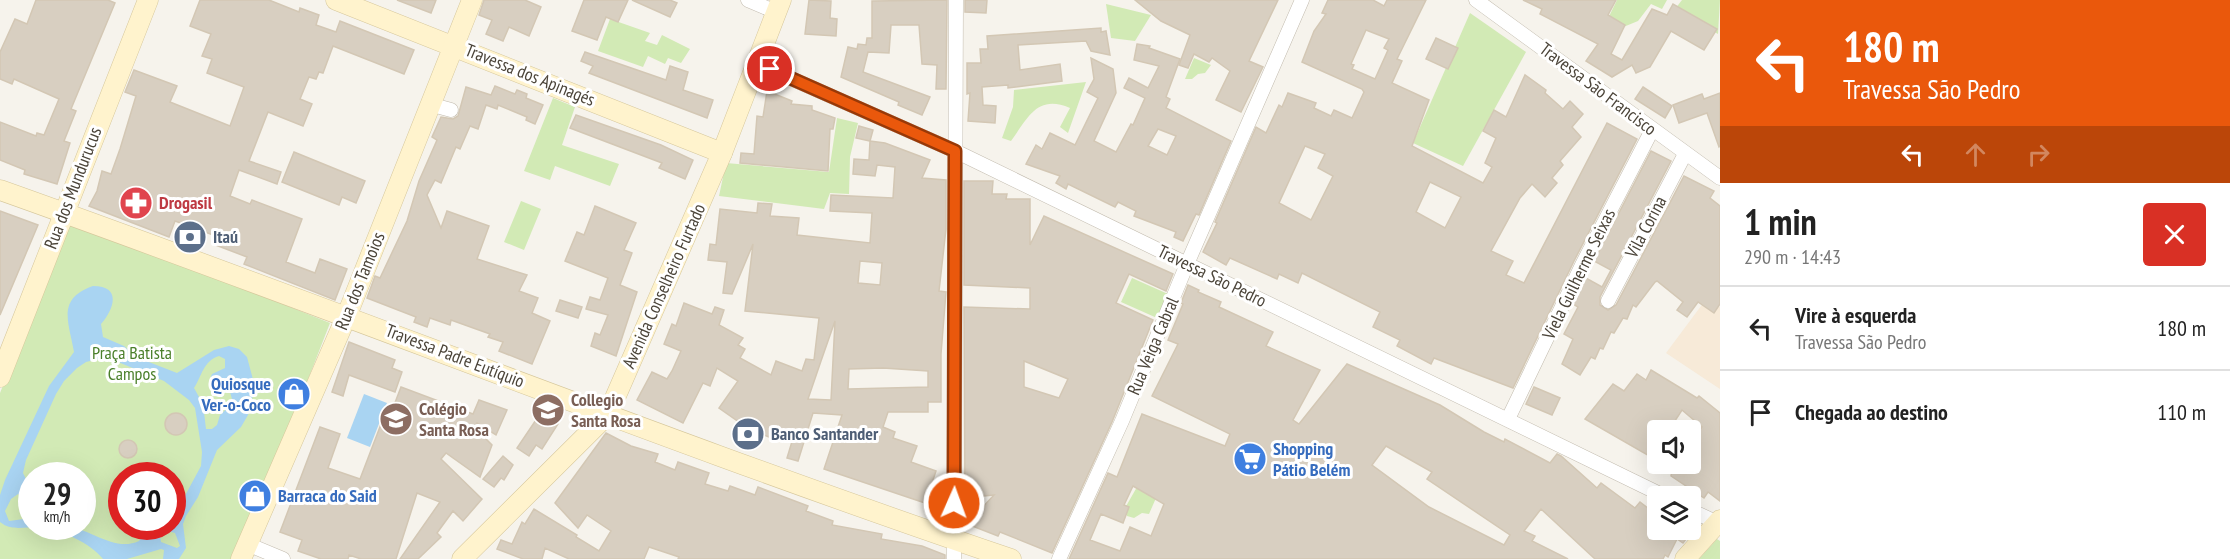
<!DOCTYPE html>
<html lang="pt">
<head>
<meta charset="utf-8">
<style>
	:root { --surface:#fff; --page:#f2f2f2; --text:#222; --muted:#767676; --line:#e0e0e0 }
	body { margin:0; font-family:"PT Sans Narrow",sans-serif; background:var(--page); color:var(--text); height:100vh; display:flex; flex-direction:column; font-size:22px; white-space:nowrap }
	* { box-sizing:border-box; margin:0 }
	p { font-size:20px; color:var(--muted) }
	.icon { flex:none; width:33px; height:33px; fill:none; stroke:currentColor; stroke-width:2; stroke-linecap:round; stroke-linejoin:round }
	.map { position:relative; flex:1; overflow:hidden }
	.sheet { display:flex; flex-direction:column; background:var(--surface); width:510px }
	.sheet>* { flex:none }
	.banner { background:#ea580c; color:#fff; overflow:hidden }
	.controls { position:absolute; left:1647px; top:420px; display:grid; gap:12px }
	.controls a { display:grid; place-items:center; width:54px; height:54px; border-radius:6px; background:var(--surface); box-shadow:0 6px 24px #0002; font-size:30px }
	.speed { position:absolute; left:18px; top:462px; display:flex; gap:12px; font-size:30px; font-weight:700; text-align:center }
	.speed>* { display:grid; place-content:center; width:78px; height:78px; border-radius:50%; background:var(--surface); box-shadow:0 6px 24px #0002; line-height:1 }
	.speed small { font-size:15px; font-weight:400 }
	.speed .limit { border:9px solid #d22; background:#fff; color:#111 }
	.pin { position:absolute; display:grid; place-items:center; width:51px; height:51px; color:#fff; margin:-26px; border:3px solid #fff; border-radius:50%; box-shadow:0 2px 6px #0007 }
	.me { position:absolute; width:66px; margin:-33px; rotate:2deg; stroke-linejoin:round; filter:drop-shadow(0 0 4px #0008) }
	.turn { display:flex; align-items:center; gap:21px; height:126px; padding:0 24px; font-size:27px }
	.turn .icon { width:78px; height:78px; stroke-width:2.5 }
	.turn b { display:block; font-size:42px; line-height:51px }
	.lanes { display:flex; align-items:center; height:57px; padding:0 24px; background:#0003; justify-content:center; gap:30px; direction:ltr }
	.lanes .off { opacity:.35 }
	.round { display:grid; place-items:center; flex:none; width:63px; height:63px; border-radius:6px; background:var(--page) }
	.overview { display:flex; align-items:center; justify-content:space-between; height:102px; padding:0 24px }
	h1 { font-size:36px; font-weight:700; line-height:45px }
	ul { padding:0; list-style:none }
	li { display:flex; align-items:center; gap:18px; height:84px; padding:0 24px; border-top:2px solid var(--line) }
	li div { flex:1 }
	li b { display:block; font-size:22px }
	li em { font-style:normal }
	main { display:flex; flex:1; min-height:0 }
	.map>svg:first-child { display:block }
	.commercial { fill:#f7ead8 }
	.green { fill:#d2eab5; fill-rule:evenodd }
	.water { fill:#a9d4f2; fill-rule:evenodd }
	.building { fill:#d8cfc1; stroke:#d3c7b4; stroke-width:1.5; fill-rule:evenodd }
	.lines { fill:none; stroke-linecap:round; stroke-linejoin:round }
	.street-casing { stroke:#c2bbae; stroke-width:15 }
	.secondary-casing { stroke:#d6c79b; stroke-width:21 }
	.street { stroke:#fff; stroke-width:14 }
	.secondary { stroke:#fff3cd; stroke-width:20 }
	.route-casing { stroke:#983908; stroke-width:15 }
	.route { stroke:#ea580c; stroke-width:10 }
	.labels { text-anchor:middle; stroke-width:6; stroke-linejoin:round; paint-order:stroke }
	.street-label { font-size:18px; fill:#4b4439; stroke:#fff }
	.health-label { font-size:18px; font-weight:bold; fill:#be3a42; stroke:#fff; text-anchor:start }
	.service-label { font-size:18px; font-weight:bold; fill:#4e5e75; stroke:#fff; text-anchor:start }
	.park-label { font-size:18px; fill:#4a7f2a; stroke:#fff }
	.shop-label { font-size:18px; font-weight:bold; fill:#366cbe; stroke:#fff; text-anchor:start }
	.education-label { font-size:18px; font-weight:bold; fill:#785e54; stroke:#fff; text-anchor:start }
</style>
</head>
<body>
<main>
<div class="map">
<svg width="1720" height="559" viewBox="0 0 1720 559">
	<rect width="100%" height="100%" fill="#f6f3ec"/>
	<path class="commercial" d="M1707 298 1720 307V389L1666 353Z"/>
	<g class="green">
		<path d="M1617 0H1667L1662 9 1651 4 1638 21 1599 37Z"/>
		<path d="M1682 0H1720L1718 34 1675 9Z"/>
		<path d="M1106 4 1151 15 1135 41 1111 38Z"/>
		<path d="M1470 13 1526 52 1463 166 1413 143Z"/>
		<path d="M610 19 650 33 645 41 657 45 662 35 690 49 681 63 668 58 665 64 648 56 643 67 598 51Z"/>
		<path d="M1194 58 1211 65 1205 73 1198 74 1192 79H1185Z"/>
		<path d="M1086 82 1068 133 1060 127 1070 108C1037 94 1028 118 1011 141L1002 138 1013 107 1014 90Z"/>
		<path d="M553 98 575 107 562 145 619 164 610 186 555 166 550 180 524 171Z"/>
		<path d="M837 118 858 123 850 157 849 194 830 193 824 209 719 196 726 163 829 172Z"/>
		<path d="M521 201 541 209 524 250 504 242Z"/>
		<path d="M69 218 330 323 238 559H0V393ZM32 476H82V526H32ZM122 476H172V526H122Z"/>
		<path d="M1132 278 1168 294 1157 318 1121 302Z"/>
		<path d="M1141 480 1156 498 1149 514 1142 513 1134 518 1127 516 1125 508Z"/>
		<path d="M1717 539 1720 541V559H1699Z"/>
	</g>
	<g class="water">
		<path d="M93 286C122 286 114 309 101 324L103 337 124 346 136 357 177 373 214 350 229 346 239 349 247 357 255 387 248 415 241 427 217 450 198 497 186 516 183 524 186 548 179 559H163L164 550 161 549 127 559H103C92 544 60 529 41 527 27 526 12 532 0 522V495L5 480 49 386 74 352C69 322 56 299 93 286ZM219 356 225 359V368L212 374 210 379 212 383 229 388 233 403 220 415 217 425 212 429H206L203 404 194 388C202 376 203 361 219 356ZM106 357 164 381 189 400 195 408 202 452 201 466 173 518 172 526C158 526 148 528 139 541 115 552 92 530 70 527 58 525 44 526 32 526L31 513 24 519 9 521 5 511 11 499 18 494 27 499 31 510V489L23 473 26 460 56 394 64 381 77 368 86 362ZM168 531 175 533 180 546 177 548 161 542 160 536Z"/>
		<path d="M364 394 387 403 370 447 347 438Z"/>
	</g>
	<g class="building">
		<path d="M36 0H108L115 3 71 109 76 111 64 141 70 143 57 184 24 174 25 170 0 160V122L36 136 37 133 44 135 59 99 14 79 12 84 0 79V52L15 19 27 24Z"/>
		<path d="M200 0H269L299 12 300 8 319 15 316 25 336 32 340 21 414 50 404 74 333 46 323 73 319 72 316 79 309 77 300 99 312 104 303 126 268 112 249 161 281 172 277 184 239 170 230 196 250 204 252 200 302 219 286 262 315 273 320 259 347 269 335 300 244 264 247 257 213 244 216 236 175 221 169 237 89 206 97 191 102 171 111 174 120 149 136 96 125 92 134 70 177 86 170 102 230 126 244 87 207 73 212 59 202 56 211 34 190 26Z"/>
		<path d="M397 0H436L431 13Z"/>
		<path d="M484 0H525L541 7 529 36 509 27 503 41 486 34 492 20 479 15Z"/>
		<path d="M584 0H628L618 22 606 17 597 40 572 31Z"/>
		<path d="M632 0H670L677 3 670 17Z"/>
		<path d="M809 0 831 1 830 18 837 19 836 36 805 34Z"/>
		<path d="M947 0 946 89H936L937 65 922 64 919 25H891L889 53 868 52 863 72 930 97 922 115 898 105 899 102 841 77 848 47 857 49 858 44 866 45 867 38H872V1Z"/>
		<path d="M965 0H987L986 13 965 12Z"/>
		<path d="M1135 0H1278L1249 61 1263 67 1241 112 1216 100 1230 71 1212 58 1209 62 1194 54 1188 68 1179 65 1190 35 1161 21Z"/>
		<path d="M1328 0H1373L1384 6 1387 0H1426L1397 59 1402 61 1392 83 1429 100 1412 146 1483 183 1492 167 1485 163 1496 138 1483 131 1494 110 1506 117 1525 75 1546 90 1545 93 1563 109 1570 101 1583 114 1572 127 1581 137 1560 161 1563 165 1552 178 1557 183 1545 197 1532 184 1520 198 1491 251 1513 261 1506 275 1524 283 1607 123 1637 139 1574 261 1513 388 1434 358 1431 364 1397 346 1400 340 1373 327 1380 312 1302 273 1298 283 1279 274 1277 279 1230 258 1226 265 1203 252 1217 223 1215 222 1256 127 1266 133 1279 105 1282 107 1288 93 1316 103 1314 108 1331 116 1334 110 1352 118 1364 92 1362 89 1302 62 1314 31 1326 14 1322 13ZM1366 30 1389 39 1384 48 1388 50 1375 79 1352 69 1354 65 1351 64ZM1305 146 1325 154 1318 168 1333 176 1311 220 1279 203ZM1430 182 1461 197 1445 228 1416 212Z"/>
		<path d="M1523 0H1616L1608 15 1625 25 1611 54 1622 60 1652 9 1667 15 1673 4 1717 29 1704 50 1671 31 1650 67 1636 73 1632 65 1612 77 1586 61 1598 44 1540 14 1542 9Z"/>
		<path d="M1101 28V32L1106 31 1110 55 1091 51 1086 41 1018 45 1020 70 1060 64 1062 81 1008 88V85L982 87 983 105 996 106 995 123 968 121 970 93 967 94V63H981L980 49H988L987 36Z"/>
		<path d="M1436 38 1458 48 1448 69 1426 59Z"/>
		<path d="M1137 44 1150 46 1149 48 1180 59 1166 97 1170 99 1166 108 1231 141 1199 215 1196 214 1183 241 1174 237 1176 232 1134 216 1136 211 1118 202 1115 207 1068 184 1066 189 1056 183 1060 176 1026 164 1036 145 1042 149 1050 133 1075 145 1098 98 1087 92 1094 79 1091 58 1113 69 1116 93 1094 141 1116 152 1131 124 1133 125 1145 98 1124 88 1129 78 1148 88 1159 66 1134 60ZM1158 129 1176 136 1167 155 1148 146Z"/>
		<path d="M585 52 666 80 670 66 688 72 683 90 713 100 707 118 589 73 593 66 581 61Z"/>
		<path d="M495 86 515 94 517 90 527 94 526 98 543 105 535 124 526 120 527 117 498 105 497 109 486 105 478 129 470 126 460 149 456 147 441 183 435 180 427 195 441 228 447 211 489 226 477 259 527 275 519 291 538 298 532 313 550 321 532 364 499 351 503 342 488 337 490 334 451 320 450 325 430 318 427 327 414 322 416 317 367 298 375 276 380 278 407 221 419 181 437 140 432 137 441 117 453 119 458 116 466 87 491 95Z"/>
		<path d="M1643 87 1672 106 1665 118 1635 99Z"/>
		<path d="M767 91 792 101 791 104 812 106V110L835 118 833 129H830L828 171 740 163 741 153 754 154 757 116 763 117Z"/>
		<path d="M1720 93V146L1719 147 1707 113 1679 123 1673 105 1702 94 1704 99Z"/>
		<path d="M576 115 661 145 693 160 685 179 659 168 662 163 570 128Z"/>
		<path d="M859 126 873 130 870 141 856 138Z"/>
		<path d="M870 141 885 143 930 160 922 178 946 180V229L939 291 946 292 941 354V402H928V412H888L883 427 895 432 893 438 917 446 911 462 936 471 925 503 824 469 842 415 813 413 798 461 787 458 794 435 773 427 769 437 749 429 719 408 738 381 717 368 710 386 703 383 683 423 637 400 652 372 667 379 672 371 681 351 664 344 672 324 676 326 684 303 712 314 715 307 724 310 719 325 743 338 738 345 745 349 740 358 771 375 776 361 802 371 806 359 814 360 819 318 745 311 753 244 732 294 723 293 727 262 708 260 710 244 716 245 720 209 757 213 758 203 772 204 770 216 799 218 797 235 870 243 872 213 830 211 831 195 893 198 895 167 877 165 875 176 853 174 854 159 869 160ZM860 261 882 263 880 285 858 283ZM835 321 831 400 808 399 821 361ZM883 368 928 371V387L848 389 849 369Z"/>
		<path d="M1651 151 1671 161 1600 297V305L1608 310 1616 305 1684 176 1714 191 1710 198 1720 206V304L1714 313 1698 302 1687 317 1677 310 1683 302 1657 281 1655 282 1636 307 1633 305 1627 319 1623 318 1614 333 1611 332 1603 349 1600 348 1595 359 1591 357 1580 375 1562 364 1573 339 1564 334 1578 307 1573 304 1586 278 1602 287 1611 270 1594 261Z"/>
		<path d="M294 152 365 181 356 203 342 197 339 205 282 182Z"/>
		<path d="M964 181H993L992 194H1007L1006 199H1030V245L1044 216 1173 274 1166 291 1129 274 1116 303 1153 320 1112 422 1052 553 1000 532 998 536 967 524 994 495 965 498 964 307 1030 309V288L964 285ZM1024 361 1068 379 1059 398 1024 387Z"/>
		<path d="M595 206 636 223 624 250 632 253 620 285 637 292 616 356 591 346 595 333 600 335 608 315 586 309 590 297 600 300 608 278 565 261 577 232 584 235Z"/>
		<path d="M0 211 38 225 0 315Z"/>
		<path d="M1188 285 1199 290 1198 292 1221 302 1219 307 1273 332 1266 346 1320 370 1293 420 1299 424 1347 364 1440 405 1484 432 1504 442 1505 439 1550 463 1557 454 1561 456 1597 488 1601 483 1635 508 1640 502 1658 516V530H1693L1683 543 1677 539 1668 557 1665 555 1663 559H1595L1541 509 1524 531 1535 536 1532 541 1568 559H1069L1108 473 1117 477 1142 414 1225 446 1230 434 1152 396 1178 344 1168 340 1183 304 1181 303ZM1386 446 1432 472 1427 479 1510 535 1504 545 1429 507 1372 465ZM1133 486 1164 504 1151 536 1130 527 1120 551 1090 540 1101 514 1123 523 1129 507 1124 505Z"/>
		<path d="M560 300 582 307 578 318 556 311Z"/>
		<path d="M349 342 395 360 392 368 402 372 395 392 349 375 343 396 332 392Z"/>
		<path d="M1651 370 1697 398 1699 396 1720 413V501L1708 492 1704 498 1671 476 1672 470 1661 464H1690V444L1702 427 1682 410 1669 430H1658V461L1585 419 1613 384 1624 391 1637 374 1646 380Z"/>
		<path d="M401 387 473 414 479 400 507 410 496 435 477 423 474 427 492 445 480 477 446 453 441 459 482 499 463 521 453 511 437 533 441 537 418 559H400L440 502 417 493 396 559H361L349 555 348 559H321L298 551 302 540 280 532 320 427 340 434 328 468 360 479 383 419 388 421Z"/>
		<path d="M1534 387 1560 398 1552 415 1526 404Z"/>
		<circle cx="176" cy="424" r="11"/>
		<path d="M538 417 558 424 542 449 536 445 529 456 517 448Z"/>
		<path d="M606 433 631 446 658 454 655 462 675 470 678 462 709 473 705 484 728 491 730 486 755 495 758 487 808 506 806 511 833 521 832 525 882 534 881 539 922 546 945 555V559H678L679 557 649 547 644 559H569L545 548 542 559H523L497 549 501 540 512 544 522 522 525 524 534 509 577 535 576 537 599 551 611 531 587 515 578 528 555 503Z"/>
		<circle cx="128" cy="449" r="9"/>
		<path d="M503 456 513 465 504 480 501 478 494 487 483 479Z"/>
	</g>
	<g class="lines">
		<defs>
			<g id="street">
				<path d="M748 0 776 12"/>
				<path d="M1476 0 1720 178"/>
				<path d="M756 63 955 151 1664 496"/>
				<path d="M429 104 451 110"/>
				<path d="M1608 301 1685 154"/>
				<path d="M1508 419 1582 265 1652 130"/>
				<path d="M1690 510 1720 524"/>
				<path d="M247 544 283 559"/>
				<path d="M954 559 956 0"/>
				<path d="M1059 559 1122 421 1187 264 1302 0"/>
			</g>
			<g id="secondary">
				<path d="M336 0 722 153"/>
				<path d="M0 190C338 310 671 444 1011 559"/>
				<path d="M0 377 148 0"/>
				<path d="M241 559 347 315 472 0"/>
				<path d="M462 559 608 414 722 153 781 0"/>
				<path d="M1685 559 1720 520"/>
			</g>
		</defs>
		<use href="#street" class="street-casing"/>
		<use href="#secondary" class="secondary-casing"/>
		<use href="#street" class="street"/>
		<use href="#secondary" class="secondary"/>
	</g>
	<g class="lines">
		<defs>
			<path id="route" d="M770 69 955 151 954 503"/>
		</defs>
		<use href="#route" class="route-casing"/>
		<use href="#route" class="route"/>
	</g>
	<defs>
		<symbol id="pharmacy-disc" viewBox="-11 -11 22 22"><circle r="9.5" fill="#e0444e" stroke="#fff"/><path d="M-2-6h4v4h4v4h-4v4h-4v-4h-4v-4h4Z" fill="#fff"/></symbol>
		<symbol id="bank-disc" viewBox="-11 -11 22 22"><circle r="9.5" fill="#5c6f8a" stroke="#fff"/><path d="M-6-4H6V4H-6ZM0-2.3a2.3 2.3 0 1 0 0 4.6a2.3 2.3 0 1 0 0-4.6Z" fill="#fff"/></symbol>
		<symbol id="shop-disc" viewBox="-11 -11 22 22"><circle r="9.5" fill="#3f7fe0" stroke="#fff"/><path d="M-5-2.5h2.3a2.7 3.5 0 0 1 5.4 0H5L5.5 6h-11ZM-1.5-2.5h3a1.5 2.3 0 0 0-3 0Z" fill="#fff"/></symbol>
		<symbol id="school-disc" viewBox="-11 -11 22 22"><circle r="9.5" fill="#8d6e63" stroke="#fff"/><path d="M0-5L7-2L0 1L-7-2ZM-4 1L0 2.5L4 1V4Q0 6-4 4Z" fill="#fff"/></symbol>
		<symbol id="supermarket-disc" viewBox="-11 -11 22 22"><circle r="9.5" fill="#3f7fe0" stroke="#fff"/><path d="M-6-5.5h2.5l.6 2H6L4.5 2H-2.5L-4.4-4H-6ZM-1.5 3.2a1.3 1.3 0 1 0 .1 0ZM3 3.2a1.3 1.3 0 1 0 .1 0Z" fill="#fff"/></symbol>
	</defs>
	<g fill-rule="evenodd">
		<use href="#pharmacy-disc" x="117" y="184" width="38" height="38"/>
		<use href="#bank-disc" x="171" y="218" width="38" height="38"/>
		<use href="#shop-disc" x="275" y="375" width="38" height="38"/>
		<use href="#school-disc" x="529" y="391" width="38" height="38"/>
		<use href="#school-disc" x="377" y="400" width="38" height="38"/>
		<use href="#bank-disc" x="729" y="415" width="38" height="38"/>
		<use href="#supermarket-disc" x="1231" y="440" width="38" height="38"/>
		<use href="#shop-disc" x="236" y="477" width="38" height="38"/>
	</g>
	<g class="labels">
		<g class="street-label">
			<text transform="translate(530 75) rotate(22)" y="6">Travessa dos Apinagés</text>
			<text transform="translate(1598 89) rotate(37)" y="6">Travessa São Francisco</text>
			<text transform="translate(73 188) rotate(-69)" y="6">Rua dos Mundurucus</text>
			<text transform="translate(1646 227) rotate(-62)" y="6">Vila Corina</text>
			<text transform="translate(1579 274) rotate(-64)" y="6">Viela Guilherme Seixas</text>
			<text transform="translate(1212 276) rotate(26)" y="6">Travessa São Pedro</text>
			<text transform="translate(360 281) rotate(-68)" y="6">Rua dos Tamoios</text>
			<text transform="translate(664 286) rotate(-66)" y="6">Avenida Conselheiro Furtado</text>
			<text transform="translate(1153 346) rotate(-67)" y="6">Rua Veiga Cabral</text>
			<text transform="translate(455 356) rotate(21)" y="6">Travessa Padre Eutíquio</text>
		</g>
		<g class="health-label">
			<text x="159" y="209">Drogasil</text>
		</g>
		<g class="service-label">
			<text x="213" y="243">Itaú</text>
			<text x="771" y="440">Banco Santander</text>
		</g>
		<g class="park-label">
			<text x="132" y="359">Praça Batista<tspan x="132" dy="21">Campos</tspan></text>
		</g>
		<g class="shop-label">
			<text x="271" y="390" text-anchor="end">Quiosque<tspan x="271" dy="21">Ver-o-Coco</tspan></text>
			<text x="1273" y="455">Shopping<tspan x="1273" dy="21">Pátio Belém</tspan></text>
			<text x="278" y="502">Barraca do Said</text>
		</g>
		<g class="education-label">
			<text x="571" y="406">Collegio<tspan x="571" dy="21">Santa Rosa</tspan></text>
			<text x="419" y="415">Colégio<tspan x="419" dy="21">Santa Rosa</tspan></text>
		</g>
	</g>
</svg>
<div class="controls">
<a><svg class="icon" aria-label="sound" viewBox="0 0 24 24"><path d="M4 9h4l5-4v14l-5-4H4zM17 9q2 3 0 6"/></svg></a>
<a><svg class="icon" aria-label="layers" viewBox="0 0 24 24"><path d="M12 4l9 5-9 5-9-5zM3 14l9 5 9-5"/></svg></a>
</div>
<div class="speed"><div>29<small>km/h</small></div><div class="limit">30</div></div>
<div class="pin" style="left:770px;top:69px;background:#d93025"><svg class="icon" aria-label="arrive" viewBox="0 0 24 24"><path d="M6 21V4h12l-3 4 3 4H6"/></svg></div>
<svg class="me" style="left:954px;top:503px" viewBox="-20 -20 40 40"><circle r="17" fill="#ea580c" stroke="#fff" stroke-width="3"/><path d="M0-11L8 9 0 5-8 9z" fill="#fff"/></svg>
</div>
<section class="sheet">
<div class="banner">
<div class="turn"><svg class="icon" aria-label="left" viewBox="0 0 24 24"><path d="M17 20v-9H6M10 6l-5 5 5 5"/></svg><div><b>180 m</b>Travessa São Pedro</div></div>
<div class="lanes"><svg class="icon" aria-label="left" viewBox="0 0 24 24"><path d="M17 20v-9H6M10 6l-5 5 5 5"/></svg><svg class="icon off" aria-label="ahead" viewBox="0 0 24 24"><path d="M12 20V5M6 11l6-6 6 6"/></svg><svg class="icon off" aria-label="right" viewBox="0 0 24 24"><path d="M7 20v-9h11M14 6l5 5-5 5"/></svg></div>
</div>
<div class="overview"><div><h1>1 min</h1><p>290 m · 14:43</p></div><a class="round" style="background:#d93025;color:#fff"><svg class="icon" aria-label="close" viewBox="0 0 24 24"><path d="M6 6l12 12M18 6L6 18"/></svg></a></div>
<ul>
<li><svg class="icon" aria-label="left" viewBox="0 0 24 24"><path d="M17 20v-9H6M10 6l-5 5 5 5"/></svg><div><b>Vire à esquerda</b><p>Travessa São Pedro</p></div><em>180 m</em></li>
<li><svg class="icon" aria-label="arrive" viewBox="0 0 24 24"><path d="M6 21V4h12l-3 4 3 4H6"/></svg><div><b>Chegada ao destino</b></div><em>110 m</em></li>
</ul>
</section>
</main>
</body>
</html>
